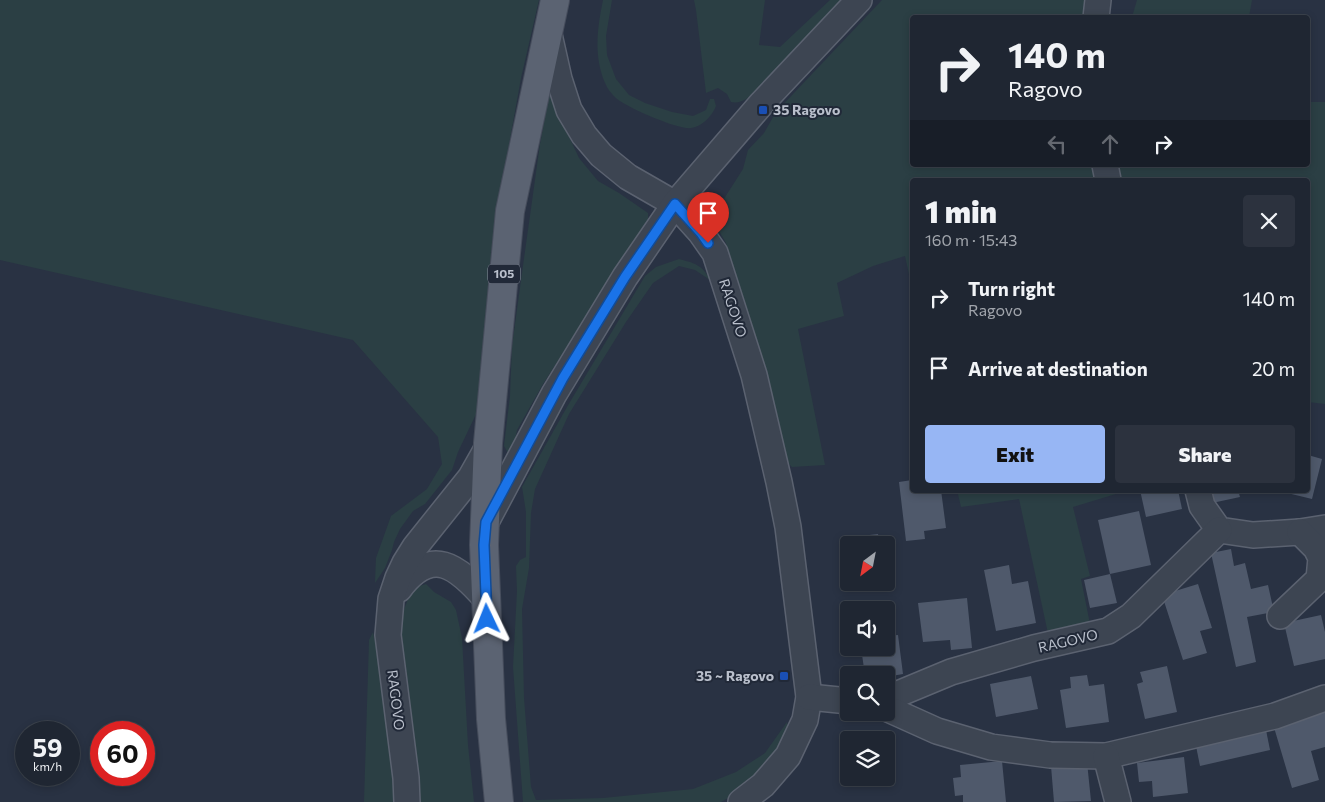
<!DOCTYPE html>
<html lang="en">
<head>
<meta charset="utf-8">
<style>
	:root { --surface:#1f2632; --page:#2c323e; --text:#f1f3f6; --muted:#a1a5ac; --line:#3c434d; --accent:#97b6f4 }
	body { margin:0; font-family:Commissioner,sans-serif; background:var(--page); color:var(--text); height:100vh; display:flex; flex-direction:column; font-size:19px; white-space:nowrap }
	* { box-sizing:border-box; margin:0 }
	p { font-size:16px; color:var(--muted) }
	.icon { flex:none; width:28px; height:28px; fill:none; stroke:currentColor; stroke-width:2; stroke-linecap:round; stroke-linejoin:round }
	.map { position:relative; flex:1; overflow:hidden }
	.side { position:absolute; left:910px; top:178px; width:400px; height:315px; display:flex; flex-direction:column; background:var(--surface); border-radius:5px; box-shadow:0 2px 8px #0003,0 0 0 1px var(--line) }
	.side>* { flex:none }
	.top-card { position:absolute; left:910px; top:15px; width:400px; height:152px; border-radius:5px; box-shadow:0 2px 8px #0003,0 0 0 1px var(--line); background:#1f2632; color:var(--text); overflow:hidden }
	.needle { width:32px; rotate:212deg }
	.fabs { position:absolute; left:840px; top:536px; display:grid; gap:10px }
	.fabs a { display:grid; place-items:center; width:55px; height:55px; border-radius:5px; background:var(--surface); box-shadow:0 2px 8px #0003,0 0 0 1px var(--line); font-size:25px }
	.speed { position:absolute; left:15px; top:721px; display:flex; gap:10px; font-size:25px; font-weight:700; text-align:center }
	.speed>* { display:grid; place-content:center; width:65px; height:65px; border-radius:50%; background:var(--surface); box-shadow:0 2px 8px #0003,0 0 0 1px var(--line); line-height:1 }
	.speed small { font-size:12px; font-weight:400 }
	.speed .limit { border:8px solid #d22; background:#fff; color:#111 }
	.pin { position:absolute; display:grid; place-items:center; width:42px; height:42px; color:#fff; margin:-51px -21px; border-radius:50% 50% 50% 0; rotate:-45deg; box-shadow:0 0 5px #0007 }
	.pin .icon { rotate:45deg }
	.me { position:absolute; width:55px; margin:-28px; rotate:358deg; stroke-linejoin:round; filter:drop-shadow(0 0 4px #0008) }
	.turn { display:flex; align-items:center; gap:18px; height:105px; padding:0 15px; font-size:22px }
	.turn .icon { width:65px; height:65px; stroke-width:2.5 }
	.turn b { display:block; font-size:35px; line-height:42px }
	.lanes { display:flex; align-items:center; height:48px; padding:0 15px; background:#0003; justify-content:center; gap:25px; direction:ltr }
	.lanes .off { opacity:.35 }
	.round { display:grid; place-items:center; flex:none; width:52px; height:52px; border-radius:5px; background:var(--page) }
	.overview { display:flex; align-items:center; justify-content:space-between; height:85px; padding:0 15px }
	h1 { font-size:30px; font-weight:800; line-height:38px }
	.cta { display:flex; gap:10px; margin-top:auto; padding:10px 15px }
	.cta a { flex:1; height:58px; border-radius:5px; background:var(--accent); color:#111; font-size:20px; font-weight:800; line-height:58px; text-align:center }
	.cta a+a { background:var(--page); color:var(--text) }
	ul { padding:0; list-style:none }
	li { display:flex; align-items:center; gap:15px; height:70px; padding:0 15px }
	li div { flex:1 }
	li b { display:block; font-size:19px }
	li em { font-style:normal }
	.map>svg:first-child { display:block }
	.green { fill:#2b3f44 }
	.building { fill:#4f596b }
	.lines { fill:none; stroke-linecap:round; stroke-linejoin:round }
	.minor-casing { stroke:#5b6270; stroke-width:28 }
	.major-casing { stroke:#464d5c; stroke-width:30 }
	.minor { stroke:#3d4552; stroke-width:25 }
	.major { stroke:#5b6372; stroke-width:28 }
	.route-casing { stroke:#114b97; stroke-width:12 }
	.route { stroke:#1a73e8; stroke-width:9 }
	.transit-dot { fill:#1a4fb4; stroke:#212938; stroke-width:2 }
	.labels { text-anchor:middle; stroke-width:4; stroke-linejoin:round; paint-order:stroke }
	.shield { fill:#212938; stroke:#8c93a0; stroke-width:1 }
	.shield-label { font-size:12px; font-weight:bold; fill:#bac0cc }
	.poi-label { font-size:14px; font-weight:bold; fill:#bac0cc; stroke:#212938; text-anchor:start }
	.street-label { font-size:14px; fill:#bac0cc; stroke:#212938 }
</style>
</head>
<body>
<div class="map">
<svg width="1325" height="802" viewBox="0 0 1325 802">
	<rect width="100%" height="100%" fill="#293243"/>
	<g class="green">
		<path d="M0 0H539L521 78 502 184 487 307 477 412 458 452 452 470 425 504 413 511 400 529 394 542 392 550 385 568 375 583 376 558 391 516 427 489 442 464 438 437 353 340 0 260Z"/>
		<path d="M603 0H612L606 36 607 55 616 79 629 95 645 103 672 112 693 116 706 110 710 99H714L716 106C712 116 703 126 691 128 679 130 631 109 620 101 615 98 610 92 607 87 593 59 597 29 603 0Z"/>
		<path d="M694 0H765L759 45 780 47 830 0H847L756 92C748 98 741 104 731 102L727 94 718 88 706 93 696 10Z"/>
		<path d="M882 0H1093L1091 17 912 18V165H1099L1102 180H912V288L905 256 873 266 837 283 844 316 798 329 825 465 792 467 786 461 778 418 726 243 715 224 720 216V205L743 169 748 150 764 133 776 112Z"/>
		<path d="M1137 0H1252L1249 17H1132Z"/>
		<path d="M552 88 564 111 565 128 579 158 598 181 619 193 648 213V221L543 384 517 430 515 441 508 453 504 446 510 396 512 346 522 273 540 144 548 101Z"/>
		<path d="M1308 102H1325V404L1308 402V180H1115L1112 165H1308Z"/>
		<path d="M679 259C694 263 703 265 710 280L695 270 679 266 653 283 626 322 569 414 535 489 531 513 529 568 522 609 524 698 531 787 536 800 603 798 693 789 736 772 765 753 787 722 788 729 778 754 742 790 721 802H523L513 667 517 591 516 566 520 560 526 557V512L522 487 567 407 645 276 656 267Z"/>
		<path d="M957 490H1129L1073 507 1090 576 1081 579 1091 629 1049 638 1019 499 961 507Z"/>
		<path d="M426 584 434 592 451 602 456 610 462 638 468 745 474 802H421L411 728 401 626C403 609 406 601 416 587Z"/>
		<path d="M373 632 385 688 395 802H364L369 640Z"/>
	</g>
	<g class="building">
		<path d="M1308 455 1322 459 1312 499 1279 491 1308 490Z"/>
		<path d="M912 480V490H941L946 528 924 531 925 539 906 541 899 482Z"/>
		<path d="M1140 490H1178L1182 509 1146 517Z"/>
		<path d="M1209 490H1238L1240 497 1212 503Z"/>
		<path d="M1139 511 1151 565 1110 574 1098 520Z"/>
		<path d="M878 534 880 545H849L848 565 844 538Z"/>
		<path d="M1231 549 1234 566 1245 563 1251 589 1268 585 1274 612 1247 617 1256 662 1236 667 1211 553Z"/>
		<path d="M1009 565 1012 584 1028 581 1036 623 996 631 984 570Z"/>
		<path d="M1110 574 1117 603 1090 608 1084 580Z"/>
		<path d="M850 582H884L885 586 851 590Z"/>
		<path d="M1198 584 1212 628 1200 631 1207 653 1183 660 1162 595Z"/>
		<path d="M967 598 972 648 951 650 950 640 923 642 918 603Z"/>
		<path d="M1321 615 1325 632V659L1294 666 1284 623Z"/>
		<path d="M898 635 903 674 886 677V675H865L861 648H886V636Z"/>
		<path d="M1167 666 1177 712 1145 719 1137 684 1143 682 1140 672Z"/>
		<path d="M1087 675 1089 686 1104 684 1109 722 1066 728 1060 690 1071 688 1070 677Z"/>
		<path d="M1031 676 1038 709 996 717 990 684Z"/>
		<path d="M1325 709V747L1311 751 1319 780 1292 788 1273 724Z"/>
		<path d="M1265 725 1270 750 1200 766 1195 741Z"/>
		<path d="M1184 757 1188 793 1153 797 1152 781 1139 782 1137 763Z"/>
		<path d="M1002 761 1006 802H963V795L955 796 953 778 961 777 960 765Z"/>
		<path d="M1087 762 1091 801 1054 802 1051 766Z"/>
	</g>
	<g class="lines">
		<defs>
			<g id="minor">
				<path d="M1096 18 1098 0"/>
				<path d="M548 30 559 79 569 110 584 135 601 155 628 177 675 204 701 233 715 253 754 375 779 482 788 527 809 697 805 720 788 756 763 785 741 802"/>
				<path d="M1105 165 1108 180"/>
				<path d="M1198 490 1202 506 1219 530 1253 535 1300 532 1325 528"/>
				<path d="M486 522 554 394 625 277 675 204 762 103 859 0"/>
				<path d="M399 589C432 545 457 566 486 599"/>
				<path d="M1280 616 1319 579 1321 558 1316 548 1300 532"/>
				<path d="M809 697 849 701"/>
				<path d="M886 699 951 672 1034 648 1108 631 1131 616 1219 530"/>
				<path d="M886 708 937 731 991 747 1050 755 1106 756 1275 716 1325 698"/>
				<path d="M1106 756 1118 802"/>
				<path d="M407 802 406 778 388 635 391 599 398 578 405 563 415 547 471 477 488 447"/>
			</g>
			<path id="major" d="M499 802 491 719 484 545 488 443 510 211 555 0"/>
		</defs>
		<use href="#minor" class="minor-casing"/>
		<use href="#major" class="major-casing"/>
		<use href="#minor" class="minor"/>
		<use href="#major" class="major"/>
	</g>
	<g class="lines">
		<defs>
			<path id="route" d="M487 619 484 545 486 522 563 378 625 277 675 204 701 233 708 243"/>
		</defs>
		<use href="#route" class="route-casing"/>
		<use href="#route" class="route"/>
	</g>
	<g class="transit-dot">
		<rect x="758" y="105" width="10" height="10" rx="2.5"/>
		<rect x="779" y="671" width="10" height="10" rx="2.5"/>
	</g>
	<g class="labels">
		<rect class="shield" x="488" y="264.5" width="32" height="19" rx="4"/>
		<g class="shield-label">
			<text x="504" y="278">105</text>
		</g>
		<g class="poi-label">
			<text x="773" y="115">35 Ragovo</text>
			<text x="774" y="681" text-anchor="end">35 ~ Ragovo</text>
		</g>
		<g class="street-label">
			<text transform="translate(733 308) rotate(72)" y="5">RAGOVO</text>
			<text transform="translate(1068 641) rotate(-13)" y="5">RAGOVO</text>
			<text transform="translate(396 700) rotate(83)" y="5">RAGOVO</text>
		</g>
	</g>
</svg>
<div class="fabs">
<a><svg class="needle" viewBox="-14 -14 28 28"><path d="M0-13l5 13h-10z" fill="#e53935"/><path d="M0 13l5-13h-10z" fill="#a1a5ac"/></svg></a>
<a><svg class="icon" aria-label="sound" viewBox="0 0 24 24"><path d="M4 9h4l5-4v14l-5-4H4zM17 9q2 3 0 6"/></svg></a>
<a><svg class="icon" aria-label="search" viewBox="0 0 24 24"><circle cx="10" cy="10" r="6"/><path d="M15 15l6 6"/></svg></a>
<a><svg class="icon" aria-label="layers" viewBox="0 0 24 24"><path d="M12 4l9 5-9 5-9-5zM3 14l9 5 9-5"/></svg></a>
</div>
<div class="speed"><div>59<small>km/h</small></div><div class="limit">60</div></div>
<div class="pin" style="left:708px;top:243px;background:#d93025"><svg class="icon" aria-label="arrive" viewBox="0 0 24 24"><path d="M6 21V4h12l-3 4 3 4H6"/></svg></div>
<svg class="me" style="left:487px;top:619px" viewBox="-20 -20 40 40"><path d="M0-17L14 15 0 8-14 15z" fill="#1a73e8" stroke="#fff" stroke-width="4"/></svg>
<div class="top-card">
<div class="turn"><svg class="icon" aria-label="right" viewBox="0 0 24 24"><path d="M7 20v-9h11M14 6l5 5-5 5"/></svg><div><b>140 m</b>Ragovo</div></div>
<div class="lanes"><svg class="icon off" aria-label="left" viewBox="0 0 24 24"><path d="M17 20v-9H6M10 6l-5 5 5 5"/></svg><svg class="icon off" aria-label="ahead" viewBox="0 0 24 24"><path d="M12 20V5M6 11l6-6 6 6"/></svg><svg class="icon" aria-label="right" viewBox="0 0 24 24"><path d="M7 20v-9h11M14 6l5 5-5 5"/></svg></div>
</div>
<section class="side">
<div class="overview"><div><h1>1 min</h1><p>160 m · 15:43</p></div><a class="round"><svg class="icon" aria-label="close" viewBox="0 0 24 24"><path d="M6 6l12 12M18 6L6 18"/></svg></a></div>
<ul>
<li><svg class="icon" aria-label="right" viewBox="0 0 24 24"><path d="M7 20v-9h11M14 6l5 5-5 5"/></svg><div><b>Turn right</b><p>Ragovo</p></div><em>140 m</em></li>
<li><svg class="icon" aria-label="arrive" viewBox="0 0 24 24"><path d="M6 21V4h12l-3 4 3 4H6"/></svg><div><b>Arrive at destination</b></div><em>20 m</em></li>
</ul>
<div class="cta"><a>Exit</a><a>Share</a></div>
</section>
</div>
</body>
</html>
